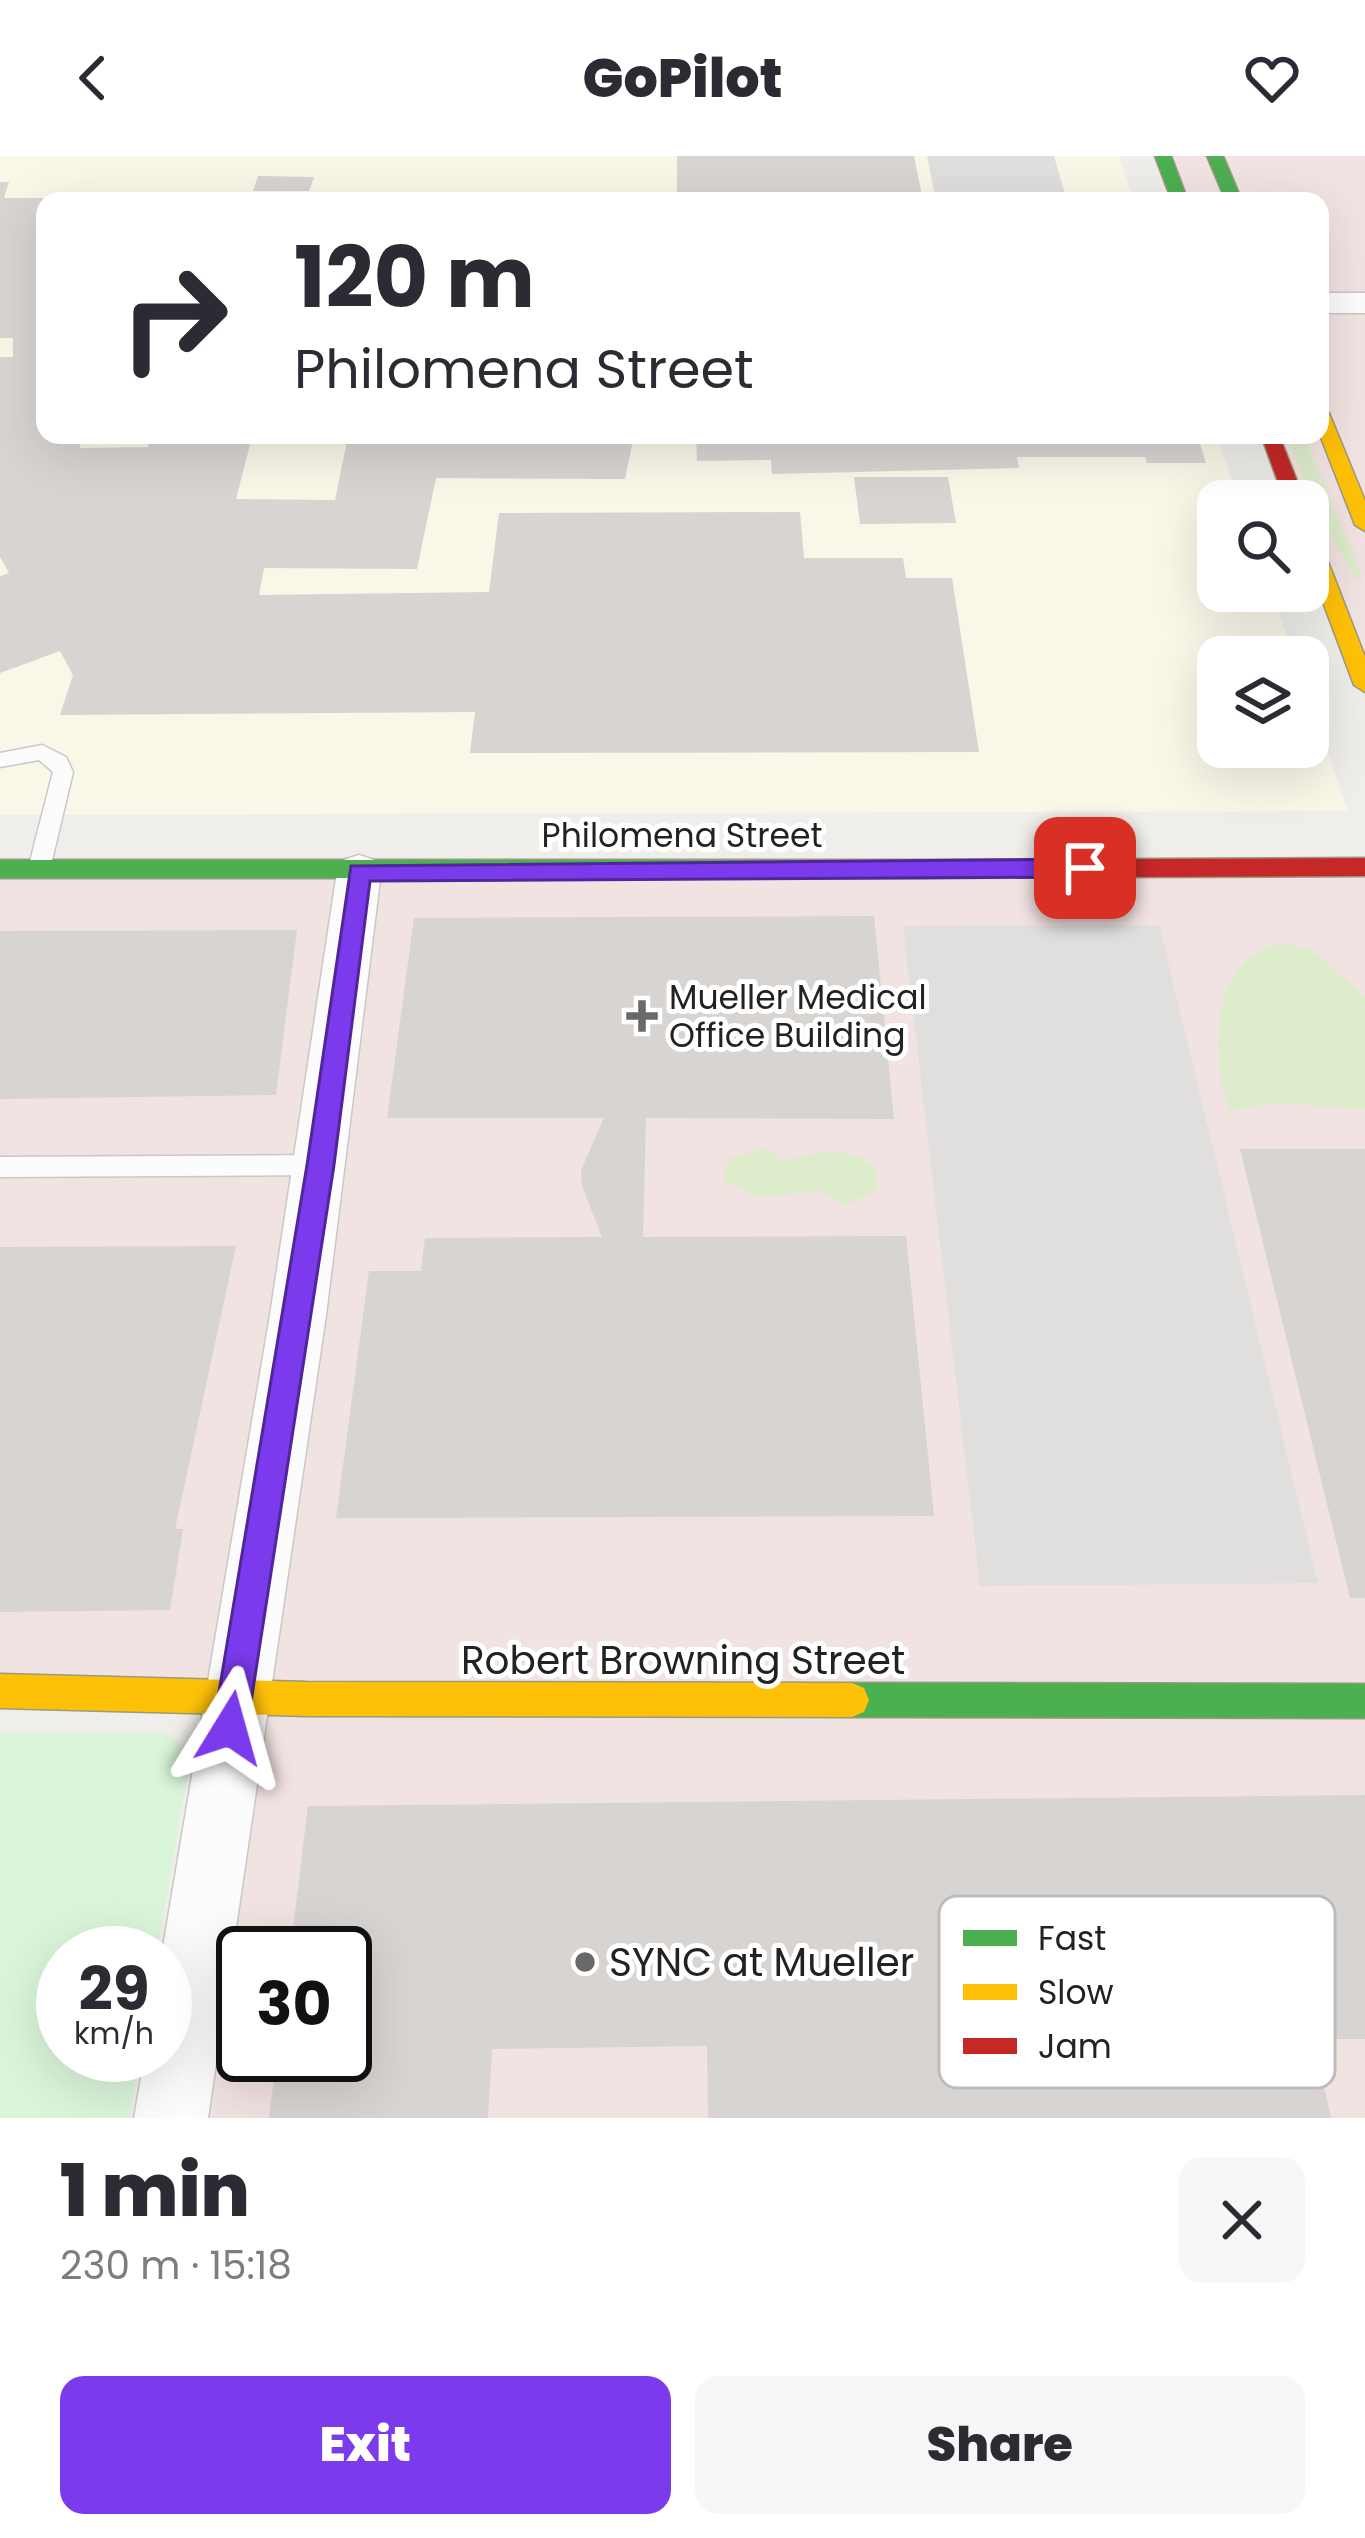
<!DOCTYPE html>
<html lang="en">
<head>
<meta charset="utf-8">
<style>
	:root { --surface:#fff; --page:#f7f7f7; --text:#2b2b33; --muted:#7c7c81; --accent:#7c3aed }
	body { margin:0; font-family:Poppins,sans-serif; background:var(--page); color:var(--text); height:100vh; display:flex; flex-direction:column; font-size:45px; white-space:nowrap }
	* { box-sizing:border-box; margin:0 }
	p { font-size:39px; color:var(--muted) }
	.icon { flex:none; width:66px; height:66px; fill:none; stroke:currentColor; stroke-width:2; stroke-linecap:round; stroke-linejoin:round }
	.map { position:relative; height:1962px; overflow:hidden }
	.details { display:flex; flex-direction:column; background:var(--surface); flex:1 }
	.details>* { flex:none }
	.banner { position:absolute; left:36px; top:36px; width:1293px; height:252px; border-radius:24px; box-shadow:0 12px 48px #0002; background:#fff; color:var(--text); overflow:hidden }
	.controls { position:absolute; left:1197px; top:324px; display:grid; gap:24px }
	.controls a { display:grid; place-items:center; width:132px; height:132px; border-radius:24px; background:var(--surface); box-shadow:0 12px 48px #0002; font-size:60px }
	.speed { position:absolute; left:36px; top:1770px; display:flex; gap:24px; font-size:60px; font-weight:700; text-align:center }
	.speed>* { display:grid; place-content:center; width:156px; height:156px; border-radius:50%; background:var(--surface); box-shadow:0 12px 48px #0002; line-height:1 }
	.speed small { font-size:30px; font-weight:400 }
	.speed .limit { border:6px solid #111; border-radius:18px; background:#fff; color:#111 }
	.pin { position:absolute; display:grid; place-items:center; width:102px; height:102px; color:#fff; margin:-51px; border-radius:24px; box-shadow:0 6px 18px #0006 }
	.me { position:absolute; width:132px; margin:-66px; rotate:8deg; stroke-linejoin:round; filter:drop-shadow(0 0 9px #0008) }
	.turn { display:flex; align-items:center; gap:42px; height:252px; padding:0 60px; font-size:54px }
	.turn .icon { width:156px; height:156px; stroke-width:2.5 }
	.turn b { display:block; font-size:84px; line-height:102px }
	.round { display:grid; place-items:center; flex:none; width:126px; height:126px; border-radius:24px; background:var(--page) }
	.head { display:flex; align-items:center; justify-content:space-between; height:204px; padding:0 60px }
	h1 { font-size:72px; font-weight:800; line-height:90px }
	.action { display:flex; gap:24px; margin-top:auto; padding:24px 60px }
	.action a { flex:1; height:138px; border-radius:24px; background:var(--accent); color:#fff; font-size:48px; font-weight:800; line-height:138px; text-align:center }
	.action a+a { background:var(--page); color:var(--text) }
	header { display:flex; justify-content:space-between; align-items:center; height:156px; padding:0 60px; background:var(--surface); font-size:54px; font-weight:800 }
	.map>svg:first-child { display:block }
	.commercial { fill:#f1e3e1; fill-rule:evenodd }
	.education { fill:#f8f7e8 }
	.grass { fill:#ddeccb }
	.park { fill:#daf5da }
	.parking { fill:#e0dfde }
	.building { fill:#d7d4d2; fill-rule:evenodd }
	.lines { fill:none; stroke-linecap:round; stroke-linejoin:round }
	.lane-casing { stroke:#c9c8c7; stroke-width:3 }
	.street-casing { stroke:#c9c8c7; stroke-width:3 }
	.fast-casing { stroke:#999a82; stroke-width:3 }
	.slow-casing { stroke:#999a82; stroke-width:3 }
	.jam-casing { stroke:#999a82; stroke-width:3 }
	.lane { fill:#fdfcfc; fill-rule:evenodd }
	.street { fill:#fdfcfc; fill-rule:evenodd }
	.fast { fill:#4caf50; fill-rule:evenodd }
	.slow { fill:#ffc107; fill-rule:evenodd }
	.jam { fill:#c62828; fill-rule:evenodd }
	.route { fill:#7c3aed; stroke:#51269a; stroke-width:3 }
	.poi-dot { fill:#6a6968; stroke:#fff; stroke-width:4.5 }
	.labels { text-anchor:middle; stroke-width:10; stroke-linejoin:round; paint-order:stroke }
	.street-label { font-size:33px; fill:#222; stroke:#fff }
	.poi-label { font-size:33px; fill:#222; stroke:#fff; text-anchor:start }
	.near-street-label { font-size:39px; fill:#222; stroke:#fff }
	.near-poi-label { font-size:39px; fill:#222; stroke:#fff; text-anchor:start }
	.key { fill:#fff; stroke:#bdbdbd; stroke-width:3 }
	.key-label { font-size:33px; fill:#222 }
</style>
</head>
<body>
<header><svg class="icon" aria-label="back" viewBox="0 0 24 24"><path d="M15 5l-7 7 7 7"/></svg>GoPilot<svg class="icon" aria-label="heart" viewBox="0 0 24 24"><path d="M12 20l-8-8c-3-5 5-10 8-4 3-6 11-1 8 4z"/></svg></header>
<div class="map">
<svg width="1365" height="1962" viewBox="0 0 1365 1962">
	<rect width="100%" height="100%" fill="#f0eeeb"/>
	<g class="commercial">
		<path d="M1163 0H1365V528L1308 379V345L1270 279H1320V45H1181Z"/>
		<path d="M1365 710V1962H171L235 1539 0 1535V711ZM243 1797H345V1899H243Z"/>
	</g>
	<path class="education" d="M0 0H1119L1134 45H45V279H1216L1239 345H1218V435H1271L1294 501H1218V591H1308V541L1348 655 0 659Z"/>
	<g class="grass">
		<path d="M1287 279H1300L1310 294 1363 422 1356 423 1317 358Z"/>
		<path d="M1285 787 1312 795 1365 840V953L1272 947 1230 955C1210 901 1209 796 1285 787Z"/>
		<path d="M766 992 782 1006C816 995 844 989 875 1011L878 1033 844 1050 821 1035 758 1041 723 1025 731 1002Z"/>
	</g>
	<path class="park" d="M0 1577H161C182 1582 188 1594 188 1615L157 1797H63V1899H140L129 1962H0Z"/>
	<g class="parking">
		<path d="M927 0H1054L1067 45H936Z"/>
		<path d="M1159 769 1318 1427 980 1430 903 770Z"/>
	</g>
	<g class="building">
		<path d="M677 0H914L923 45H677Z"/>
		<path d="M258 20 314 21 309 35H253Z"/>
		<path d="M0 26H9L4 42H45V279H80V292L148 291 152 279H449V283L634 279 625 323 436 322 417 413 264 412 259 439 489 436 499 357 800 356 804 402H903L906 422H952L979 596 470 597 475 556 60 559 73 519 60 495 0 517V420L9 417 0 401V201H13V182H0ZM251 285H347L335 344 236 343Z"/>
		<path d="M696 279H1197L1206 307H1147L1145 301H1017L1019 312 772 318 771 304 697 305Z"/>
		<path d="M854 321H948L956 367 860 368Z"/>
		<path d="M874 760 894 963 646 962 643 1081 906 1080 934 1360 336 1362 369 1115H421L425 1082 602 1081 582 1030 581 1014 604 962H387L414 762Z"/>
		<path d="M297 774 276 939 0 943V775Z"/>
		<path d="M1240 993H1365V1442H1350Z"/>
		<path d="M236 1090 175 1373H183L170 1454 0 1456V1091Z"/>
		<path d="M1365 1639V1883H1314L1331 1962H708L707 1890 492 1893 488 1962H269L277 1899H345V1797H290L308 1650Z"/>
	</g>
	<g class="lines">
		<defs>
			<g id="lane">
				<path d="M42 589 66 601 73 616 50 713 39 721 28 713 53 616 39 604 0 611V597Z"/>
				<path d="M320 999 329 1002 332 1009 329 1016 320 1019 0 1021V1001Z"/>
			</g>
			<g id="street">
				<rect x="1320" y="137" width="45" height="20"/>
				<path d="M359 699 375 704 381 716 326 1159 208 1962H134L145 1899H165L162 1797 270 1159 337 716 343 704Z"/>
			</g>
			<g id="fast">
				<path d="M1155 0H1171L1188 45H1172Z"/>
				<path d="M1207 0H1223L1242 45H1226Z"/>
				<path d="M0 704H923L935 713 923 722H0Z"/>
				<path d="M852 1527 1365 1528V1562L852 1561 840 1556 835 1544 840 1532Z"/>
			</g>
			<g id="slow">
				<path d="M1320 252 1329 257 1365 345V375L1355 369 1320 279Z"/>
				<path d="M1308 374 1318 380 1365 501V536L1354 529 1308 406Z"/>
				<path d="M0 1518 307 1526 852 1527 864 1532 869 1544 864 1556 852 1561 307 1560 0 1552Z"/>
			</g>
			<g id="jam">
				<path d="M1261 279H1279L1305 345H1285Z"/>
				<path d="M1365 702V720L923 722 911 713 923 704Z"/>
			</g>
		</defs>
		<use href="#lane" class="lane-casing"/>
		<use href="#street" class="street-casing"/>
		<use href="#fast" class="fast-casing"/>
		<use href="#slow" class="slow-casing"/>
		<use href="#jam" class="jam-casing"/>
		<use href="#lane" class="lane"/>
		<use href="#street" class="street"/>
		<use href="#fast" class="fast"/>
		<use href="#slow" class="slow"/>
		<use href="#jam" class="jam"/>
	</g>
	<path class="route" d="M1085 703 1097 712 1085 721 370 725 334 1009 247 1572 242 1584 230 1589 218 1584 213 1572 307 1009 351 710Z"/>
	<g class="poi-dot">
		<path d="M636 842h12v12h12v12h-12v12h-12v-12h-12v-12h12z"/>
		<circle cx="585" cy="1806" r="12"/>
	</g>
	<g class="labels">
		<g class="street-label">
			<text x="682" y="691">Philomena Street</text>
		</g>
		<g class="poi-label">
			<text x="669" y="853">Mueller Medical<tspan x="669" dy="38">Office Building</tspan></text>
		</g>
		<g class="near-street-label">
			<text x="683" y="1518">Robert Browning Street</text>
		</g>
		<g class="near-poi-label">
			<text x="609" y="1820">SYNC at Mueller</text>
		</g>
	</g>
	<rect x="939" y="1740" width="396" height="192" rx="18" class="key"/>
	<rect x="963" y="1774" width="54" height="16" fill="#4caf50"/>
	<rect x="963" y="1828" width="54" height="16" fill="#ffc107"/>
	<rect x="963" y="1882" width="54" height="16" fill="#c62828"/>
	<g class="key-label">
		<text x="1038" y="1794">Fast</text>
		<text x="1038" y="1848">Slow</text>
		<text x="1038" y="1902">Jam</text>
	</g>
</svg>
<div class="controls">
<a><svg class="icon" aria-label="search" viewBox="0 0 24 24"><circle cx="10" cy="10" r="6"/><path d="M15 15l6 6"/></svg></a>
<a><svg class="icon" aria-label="layers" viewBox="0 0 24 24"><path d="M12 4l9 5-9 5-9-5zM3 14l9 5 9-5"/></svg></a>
</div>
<div class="speed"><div>29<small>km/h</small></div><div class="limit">30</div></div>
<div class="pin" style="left:1085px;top:712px;background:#d93025"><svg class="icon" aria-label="arrive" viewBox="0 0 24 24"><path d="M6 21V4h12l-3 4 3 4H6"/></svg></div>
<svg class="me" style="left:230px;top:1572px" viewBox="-20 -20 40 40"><path d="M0-17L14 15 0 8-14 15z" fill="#7c3aed" stroke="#fff" stroke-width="4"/></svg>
<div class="banner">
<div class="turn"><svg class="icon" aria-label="right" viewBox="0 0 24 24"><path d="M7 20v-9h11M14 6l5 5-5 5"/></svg><div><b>120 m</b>Philomena Street</div></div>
</div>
</div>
<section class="details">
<div class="head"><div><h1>1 min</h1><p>230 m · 15:18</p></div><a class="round"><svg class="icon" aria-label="close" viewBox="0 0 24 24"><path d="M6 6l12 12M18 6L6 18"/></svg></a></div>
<div class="action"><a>Exit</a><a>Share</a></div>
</section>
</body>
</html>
